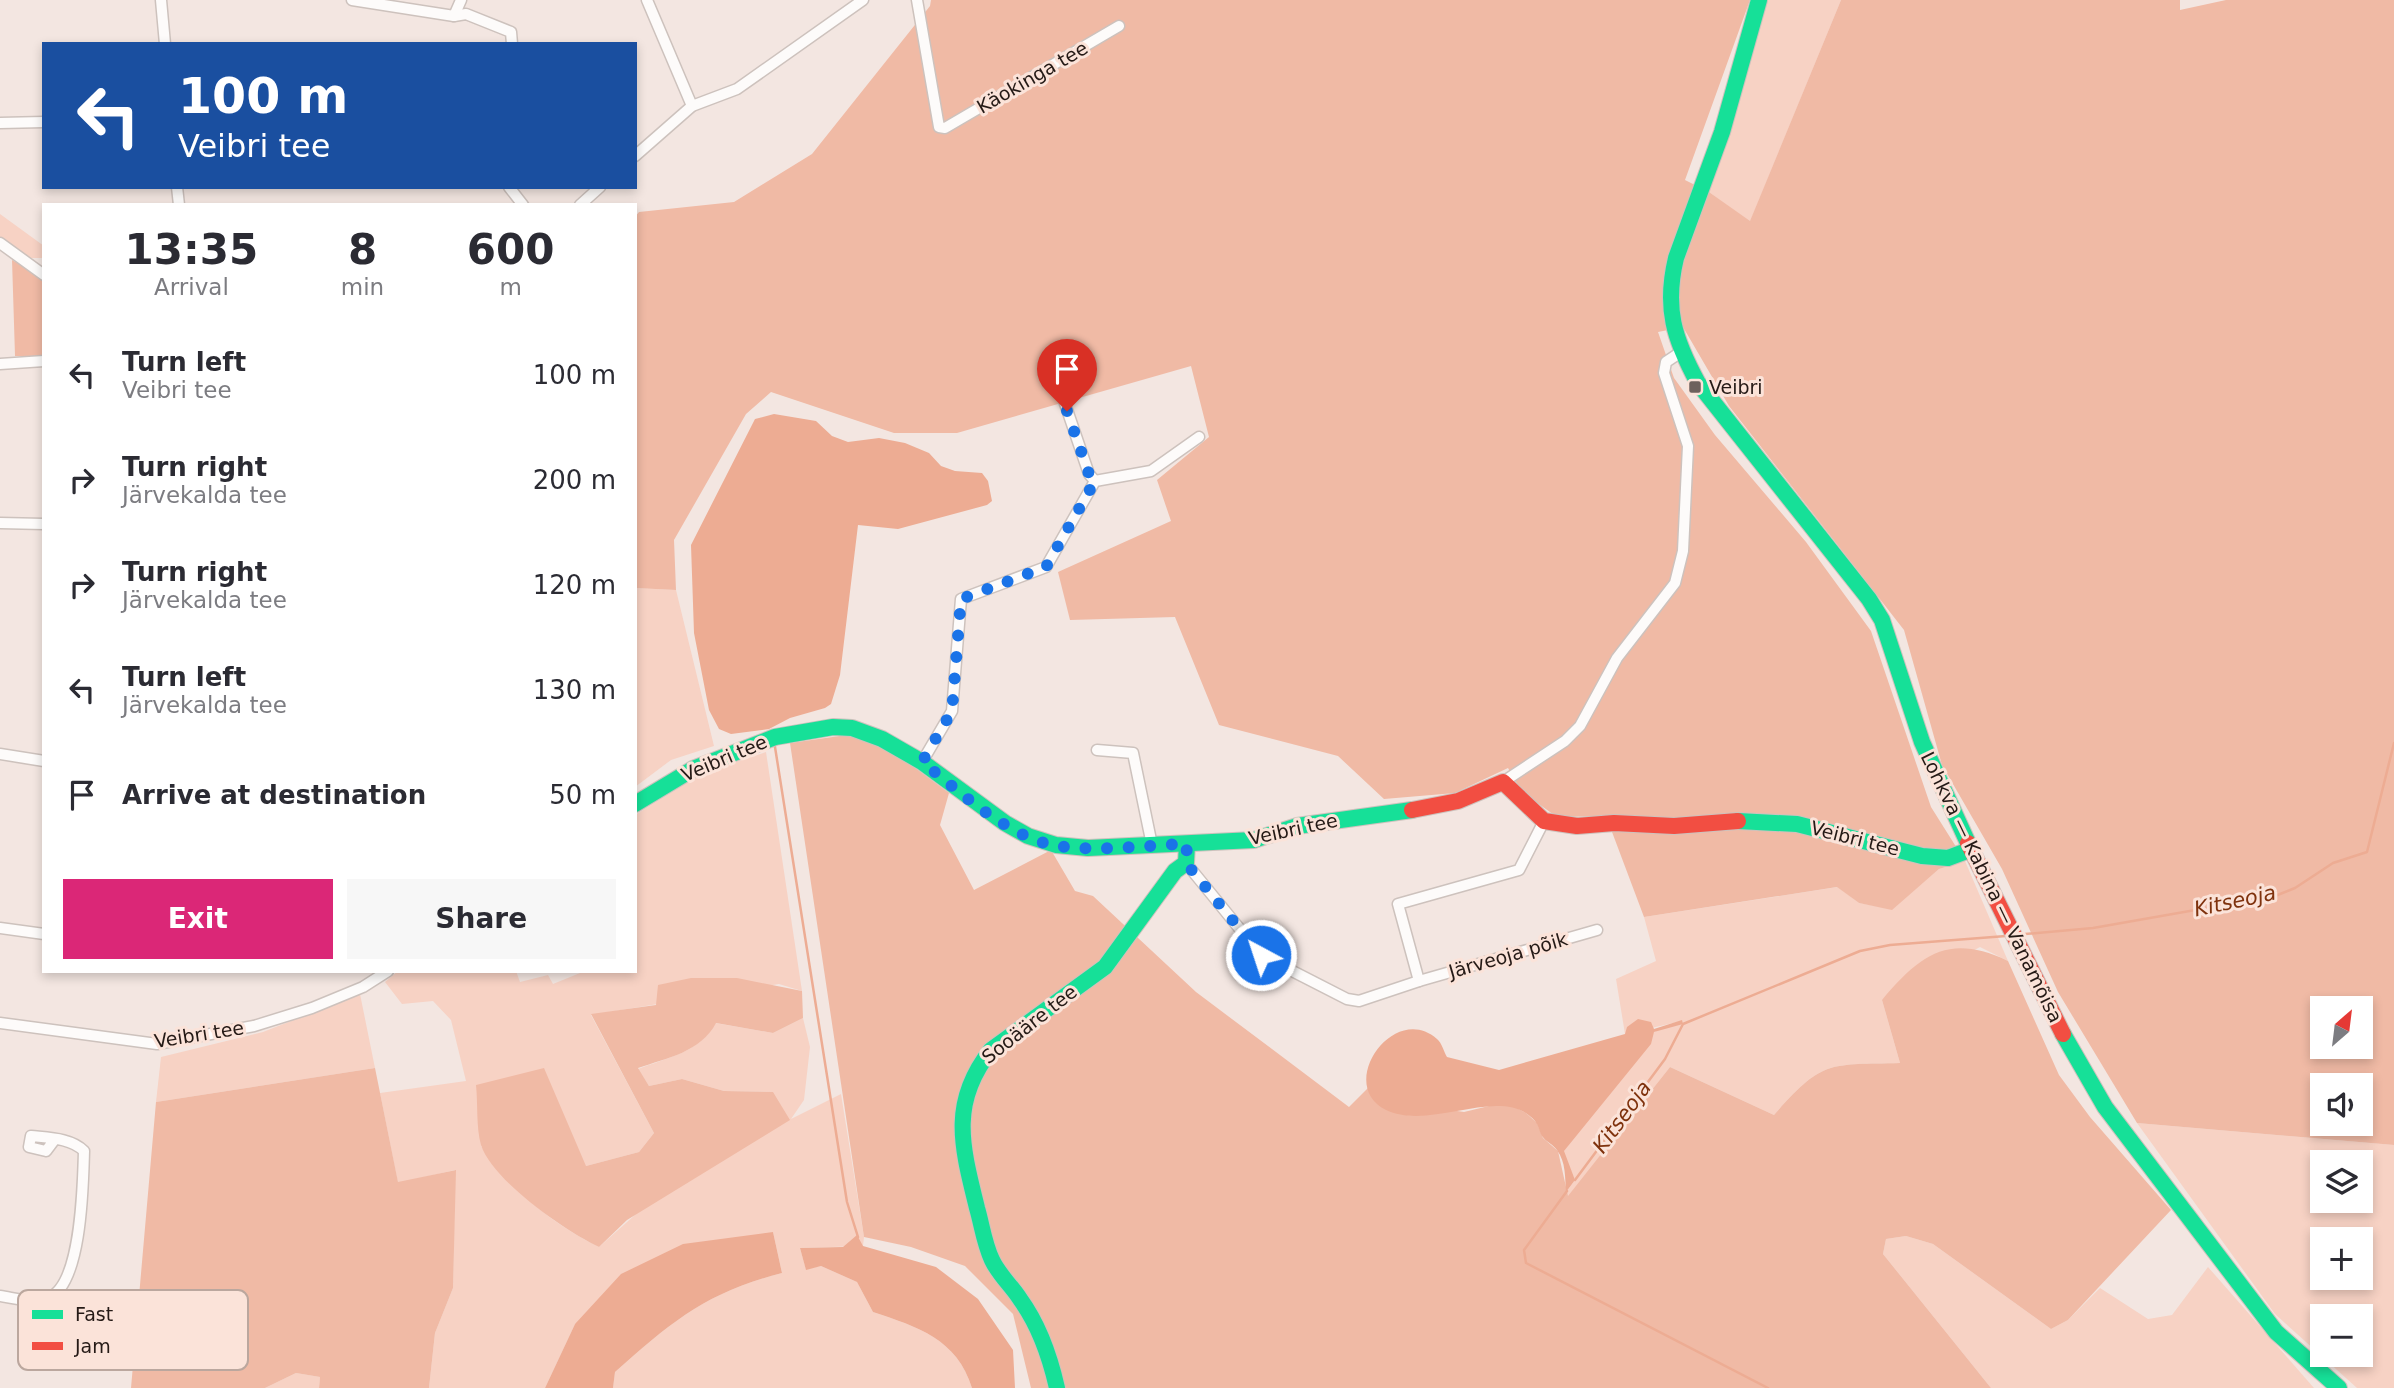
<!DOCTYPE html>
<html lang="en">
<head>
<meta charset="utf-8">
<style>
	:root { --surface:#fff; --page:#f7f7f7; --text:#2b2b33; --muted:#7c7c81; --accent:#db2777 }
	body { margin:0; font-family:"DejaVu Sans",sans-serif; background:var(--page); color:var(--text); height:100vh; display:flex; flex-direction:column; font-size:26px; white-space:nowrap }
	* { box-sizing:border-box; margin:0 }
	p { font-size:23px; color:var(--muted) }
	.icon { flex:none; width:38px; height:38px; fill:none; stroke:currentColor; stroke-width:2; stroke-linecap:round; stroke-linejoin:round }
	.map { position:relative; flex:1; overflow:hidden }
	.side { position:absolute; left:42px; top:203px; width:595px; height:770px; display:flex; flex-direction:column; background:var(--surface); border-radius:0px; box-shadow:0 4px 10px #0003 }
	.side>* { flex:none }
	.banner { position:absolute; left:42px; top:42px; width:595px; height:147px; border-radius:0px; box-shadow:0 4px 10px #0003; background:#1a4fa0; color:#fff; overflow:hidden }
	.needle { width:46px; rotate:28deg }
	.fabs { position:absolute; left:2310px; top:996px; display:grid; gap:14px }
	.fabs a { display:grid; place-items:center; width:63px; height:63px; border-radius:0px; background:var(--surface); box-shadow:0 4px 10px #0003; font-size:35px }
	.pin { position:absolute; display:grid; place-items:center; width:60px; height:60px; color:#fff; margin:-72px -30px; border-radius:50% 50% 50% 0; rotate:-45deg; box-shadow:0 0 7px #0007 }
	.pin .icon { rotate:45deg }
	.me { position:absolute; width:77px; margin:-38px; rotate:320deg; stroke-linejoin:round; filter:drop-shadow(0 0 5px #0008) }
	.turn { display:flex; align-items:center; gap:24px; height:147px; padding:0 21px; font-size:32px }
	.turn .icon { width:91px; height:91px; stroke-width:2.5 }
	.turn b { display:block; font-size:49px; line-height:60px }
	.eta { display:flex; justify-content:space-evenly; align-items:center; height:119px; text-align:center }
	.eta b { font-size:42px; font-weight:800; line-height:49px }
	.primary-button { display:flex; gap:14px; margin-top:auto; padding:14px 21px }
	.primary-button a { flex:1; height:80px; border-radius:0px; background:var(--accent); color:#fff; font-size:28px; font-weight:800; line-height:80px; text-align:center }
	.primary-button a+a { background:var(--page); color:var(--text) }
	ul { padding:0; list-style:none }
	li { display:flex; align-items:center; gap:21px; height:105px; padding:0 21px }
	li div { flex:1 }
	li b { display:block; font-size:26px }
	li em { font-style:normal }
	.map>svg:first-child { display:block }
	.green { fill:#f7d2c4; fill-rule:evenodd }
	.forest { fill:#f0baa5; fill-rule:evenodd }
	.water { fill:#edac93 }
	.lines { fill:none; stroke-linecap:round; stroke-linejoin:round }
	.stream { stroke:#edac93; stroke-width:2.5 }
	.street-casing { stroke:#cdc2bd; stroke-width:13 }
	.fast-casing { stroke:#cdc2bd; stroke-width:18 }
	.jam-casing { stroke:#cdc2bd; stroke-width:18 }
	.street { stroke:#fdfbfa; stroke-width:10 }
	.fast { stroke:#16e098; stroke-width:16 }
	.jam { stroke:#f24e42; stroke-width:16 }
	.route { stroke:#1a73e8; stroke-width:12; stroke-dasharray:0 21.6 }
	.poi-dot { fill:#6d615d; stroke:#fbe3d9; stroke-width:2.5 }
	.labels { text-anchor:middle; stroke-width:6; stroke-linejoin:round; paint-order:stroke }
	.street-label { font-size:19px; fill:#251a16; stroke:#fbe3d9 }
	.poi-label { font-size:19px; fill:#251a16; stroke:#fbe3d9; text-anchor:start }
	.water-label { font-size:21px; font-style:italic; fill:#7f320d; stroke:#fbe3d9 }
	.key { fill:#fbe3d9; stroke:#bba79e; stroke-width:2 }
	.key-label { font-size:19px; fill:#251a16 }
</style>
</head>
<body>
<div class="map">
<svg width="2394" height="1388" viewBox="0 0 2394 1388">
	<rect width="100%" height="100%" fill="#f3e6e1"/>
	<g class="green">
		<path d="M1767 0H1841L1750 222 1709 192Z"/>
		<path d="M0 214 44 246V258H28L0 239Z"/>
		<path d="M635 588 676 590 714 746 671 760 635 787Z"/>
		<path d="M766 752 802 991 779 984 591 1015 654 1133 639 1152 586 1166 481 1146C514 1191 548 1222 599 1247L773 1092 724 1091 682 1079 649 1086 638 1069C666 1058 701 1052 715 1023L773 1033 803 1018 810 1047 804 1100 791 1119 841 1094 864 1237 863 1246 800 1248 806 1269 821 1266 857 1282 873 1312C918 1327 957 1339 972 1388H613L615 1372C673 1321 705 1293 782 1273L773 1232 575 1324 545 1388H429L435 1333 453 1288 455 1170 398 1183 380 1093 466 1081 451 1020 433 1001 402 1004 385 982 398 971H516L520 982 548 975 553 984 585 971H635V815L705 772Z"/>
		<path d="M1965 861 2008 961 1980 947 1882 1000 1900 1063C1829 1065 1823 1059 1774 1115L1670 1067 1568 1197 1566 1192 1575 1180 1563 1152 1654 1032 1682 1021 1625 1034 1616 979 1656 961 1644 917 1838 887 1859 903 1892 909 1939 869Z"/>
		<path d="M360 994 375 1068 156 1102 161 1057 263 1032Z"/>
		<path d="M2137 1123 2394 1145V1388H2357L2275 1314ZM2322 1162H2361V1200H2322ZM2322 1239H2361V1278H2322ZM2322 1316H2361V1354H2322Z"/>
		<path d="M1906 1236 1933 1244 2051 1329 2068 1320 2100 1288 2148 1319 2172 1315 2208 1267 2314 1388H1991L1883 1254 1886 1239Z"/>
		<path d="M296 1373 320 1377 319 1388H265Z"/>
	</g>
	<g class="forest">
		<path d="M931 0H1750L1685 180 1709 192 1750 221 1841 0H2180V10L2226 0H2394V1145L2137 1123 2058 992 2002 869 1942 765 1904 630 1729 406 1683 327 1658 332 1674 378 1715 435 1806 542 1871 631 1931 807 1965 861 1939 869 1892 910 1859 903 1837 887 1644 917 1606 816 1557 817 1522 792 1508 768 1455 793 1384 799 1338 756 1219 725 1175 617 1070 620 1058 572 1171 521 1157 480 1209 437 1191 366 957 433H894L771 392 746 414 674 540 676 590 635 588V217L639 212 734 202 812 154 930 6ZM2322 1008H2361V1046H2322ZM2322 1085H2361V1124H2322Z"/>
		<path d="M12 260 44 278V356H15Z"/>
		<path d="M847 735 876 739 949 793 940 825 974 890 1051 850 1075 891 1093 896 1196 992 1349 1107 1368 1088 1375 1099 1464 1112 1493 1105 1513 1106 1526 1113 1537 1123 1543 1138 1558 1151 1568 1196 1670 1067 1774 1115C1823 1059 1829 1065 1900 1063L1882 1000C1921 954 1949 933 2008 961L2059 1075 2090 1117 2171 1210 2068 1320 2051 1329 1933 1244 1906 1236 1886 1239 1883 1254 1991 1388H1031L1013 1314 965 1266 911 1247 864 1237 790 743Z"/>
		<path d="M691 978H737L802 991 803 1018 773 1033 716 1023C701 1052 667 1058 638 1068L649 1086 682 1079 724 1091 773 1092 790 1120 627 1220 599 1247C565 1231 493 1181 481 1145 476 1127 478 1104 476 1085L544 1068 586 1166 639 1152 654 1133 591 1014 656 1005 658 985Z"/>
		<path d="M375 1068 398 1182 456 1170 453 1288 435 1333 429 1388H319L320 1377 296 1373 265 1388H131L156 1102Z"/>
	</g>
	<g class="water">
		<path d="M774 414 816 421 832 436 848 442 879 438 905 443 929 453 941 466 955 471 982 473 988 481 992 501 987 505 898 529 858 525 840 675 831 704 825 708 790 718 769 729 731 734 719 729 709 710 694 633 691 545 755 419Z"/>
		<path d="M1638 1019 1651 1022 1654 1029 1682 1020 1683 1024 1654 1032 1651 1044 1564 1151 1575 1180 1566 1192C1565 1178 1566 1162 1557 1150 1553 1144 1546 1142 1542 1136 1539 1131 1539 1126 1535 1121 1502 1083 1432 1132 1386 1110 1335 1085 1394 1001 1437 1039 1442 1043 1444 1052 1447 1057L1499 1070 1625 1034 1627 1027Z"/>
		<path d="M773 1232 782 1273C705 1293 673 1321 615 1372L613 1388H545L575 1324 621 1274 683 1244Z"/>
		<path d="M857 1235 863 1246 936 1267 978 1299 1013 1350 1015 1388H972C957 1339 918 1327 873 1312L857 1282 821 1266 806 1270 800 1248 843 1247Z"/>
	</g>
	<g class="lines">
		<g class="stream">
			<path d="M775 747 847 1202 858 1237"/>
			<path d="M2025 934 2093 928 2275 896 2295 888 2333 863 2367 852 2394 743"/>
			<path d="M1575 1180 1665 1059 1683 1024 1860 951 1890 945 2006 936"/>
			<path d="M1567 1191 1524 1250 1526 1263 1768 1388"/>
		</g>
		<defs>
			<g id="street">
				<path d="M161 0 165 44"/>
				<path d="M352 0 454 16 466 14 511 32 512 44"/>
				<path d="M647 0 692 106"/>
				<path d="M917 0 939 127 945 128 1119 26"/>
				<path d="M454 16 461 0"/>
				<path d="M0 123 44 122"/>
				<path d="M635 156 692 106 737 89 863 0"/>
				<path d="M177 187 179 205"/>
				<path d="M509 187 523 205"/>
				<path d="M580 205 600 187"/>
				<path d="M0 243 44 275"/>
				<path d="M0 364 44 361"/>
				<path d="M1061 392 1089 474 1095 481"/>
				<path d="M0 523 44 524"/>
				<path d="M1097 750 1133 753 1152 845"/>
				<path d="M0 754 44 761"/>
				<path d="M922 762 952 711 961 599 1046 567 1095 481 1151 471 1199 437"/>
				<path d="M1503 782 1565 741 1580 726 1617 658 1675 583 1683 551 1688 446 1664 373 1666 362 1681 352"/>
				<path d="M1186 863 1261 955 1347 999 1359 1001 1419 981 1398 904 1519 870 1544 821"/>
				<path d="M0 928 44 934"/>
				<path d="M1419 981 1597 930"/>
				<path d="M0 1023 157 1044 254 1026 312 1008 363 987 388 971"/>
				<path d="M0 1296C15 1298 33 1304 48 1298 82 1286 83 1183 84 1151 71 1138 49 1138 31 1136L29 1147 46 1151 55 1139"/>
			</g>
			<g id="fast">
				<path d="M1759 0 1722 132 1676 258C1664 308 1674 339 1698 383L1869 599 1882 620 1922 742 1968 843"/>
				<path d="M635 804 693 769 775 737 833 727 852 728 882 739 922 762 1005 823 1028 836 1056 845 1088 848 1254 840 1297 826 1412 810"/>
				<path d="M1738 821 1797 824 1922 856 1948 858 1972 849"/>
				<path d="M2063 1034 2105 1107 2276 1332 2339 1388"/>
				<path d="M1057 1388C1050 1357 1039 1325 1020 1299 1011 1285 999 1275 992 1260 984 1243 982 1225 977 1208 962 1147 949 1103 991 1050L1105 967 1175 871 1186 863 1187 844"/>
			</g>
			<g id="jam">
				<path d="M1412 810 1458 801 1503 782 1544 821 1577 826 1614 823 1674 826 1738 821"/>
				<path d="M1968 843 2063 1034"/>
			</g>
		</defs>
		<use href="#street" class="street-casing"/>
		<use href="#fast" class="fast-casing"/>
		<use href="#jam" class="jam-casing"/>
		<use href="#street" class="street"/>
		<use href="#fast" class="fast"/>
		<use href="#jam" class="jam"/>
	</g>
	<g class="lines">
		<path class="route" d="M1067 411 1089 474 1095 481 1046 567 961 599 952 711 922 762C961 792 1008 838 1058 846 1100 852 1145 845 1187 844L1186 863 1261 955"/>
	</g>
	<rect class="poi-dot" x="1688" y="380" width="14" height="14" rx="3.5"/>
	<g class="labels">
		<g class="street-label">
			<text transform="translate(1032 77) rotate(-30)" y="7">Käokinga tee</text>
			<text transform="translate(724 758) rotate(-23)" y="7">Veibri tee</text>
			<text transform="translate(1293 829) rotate(-12)" y="7">Veibri tee</text>
			<text transform="translate(1855 838) rotate(14)" y="7">Veibri tee</text>
			<text transform="translate(1992 887) rotate(64)" y="7">Lohkva — Kabina — Vanamõisa</text>
			<text transform="translate(1508 955) rotate(-16)" y="7">Järveoja põik</text>
			<text transform="translate(1029 1024) rotate(-38)" y="7">Sooääre tee</text>
			<text transform="translate(199 1034) rotate(-9)" y="7">Veibri tee</text>
		</g>
		<g class="poi-label">
			<text x="1709" y="394">Veibri</text>
		</g>
		<g class="water-label">
			<text transform="translate(2235 901) rotate(-12)" y="7">Kitseoja</text>
			<text transform="translate(1622 1117) rotate(-54)" y="7">Kitseoja</text>
		</g>
	</g>
	<rect x="18" y="1290" width="230" height="80" rx="10" class="key"/>
	<rect x="32" y="1310" width="31" height="9" fill="#16e098"/>
	<rect x="32" y="1342" width="31" height="8" fill="#f24e42"/>
	<g class="key-label">
		<text x="75" y="1321">Fast</text>
		<text x="75" y="1353">Jam</text>
	</g>
</svg>
<div class="fabs">
<a><svg class="needle" viewBox="-14 -14 28 28"><path d="M0-13l5 13h-10z" fill="#e53935"/><path d="M0 13l5-13h-10z" fill="#7c7c81"/></svg></a>
<a><svg class="icon" aria-label="sound" viewBox="0 0 24 24"><path d="M4 9h4l5-4v14l-5-4H4zM17 9q2 3 0 6"/></svg></a>
<a><svg class="icon" aria-label="layers" viewBox="0 0 24 24"><path d="M12 4l9 5-9 5-9-5zM3 14l9 5 9-5"/></svg></a>
<a>+</a>
<a>−</a>
</div>
<div class="pin" style="left:1067px;top:411px;background:#d93025"><svg class="icon" aria-label="arrive" viewBox="0 0 24 24"><path d="M6 21V4h12l-3 4 3 4H6"/></svg></div>
<svg class="me" style="left:1261px;top:955px" viewBox="-20 -20 40 40"><circle r="17" fill="#1a73e8" stroke="#fff" stroke-width="3"/><path d="M0-11L8 9 0 5-8 9z" fill="#fff"/></svg>
<div class="banner">
<div class="turn"><svg class="icon" aria-label="left" viewBox="0 0 24 24"><path d="M17 20v-9H6M10 6l-5 5 5 5"/></svg><div><b>100 m</b>Veibri tee</div></div>
</div>
<section class="side">
<div class="eta">
<div><b>13:35</b><p>Arrival</p></div>
<div><b>8</b><p>min</p></div>
<div><b>600</b><p>m</p></div>
</div>
<ul>
<li><svg class="icon" aria-label="left" viewBox="0 0 24 24"><path d="M17 20v-9H6M10 6l-5 5 5 5"/></svg><div><b>Turn left</b><p>Veibri tee</p></div><em>100 m</em></li>
<li><svg class="icon" aria-label="right" viewBox="0 0 24 24"><path d="M7 20v-9h11M14 6l5 5-5 5"/></svg><div><b>Turn right</b><p>Järvekalda tee</p></div><em>200 m</em></li>
<li><svg class="icon" aria-label="right" viewBox="0 0 24 24"><path d="M7 20v-9h11M14 6l5 5-5 5"/></svg><div><b>Turn right</b><p>Järvekalda tee</p></div><em>120 m</em></li>
<li><svg class="icon" aria-label="left" viewBox="0 0 24 24"><path d="M17 20v-9H6M10 6l-5 5 5 5"/></svg><div><b>Turn left</b><p>Järvekalda tee</p></div><em>130 m</em></li>
<li><svg class="icon" aria-label="arrive" viewBox="0 0 24 24"><path d="M6 21V4h12l-3 4 3 4H6"/></svg><div><b>Arrive at destination</b></div><em>50 m</em></li>
</ul>
<div class="primary-button"><a>Exit</a><a>Share</a></div>
</section>
</div>
</body>
</html>
